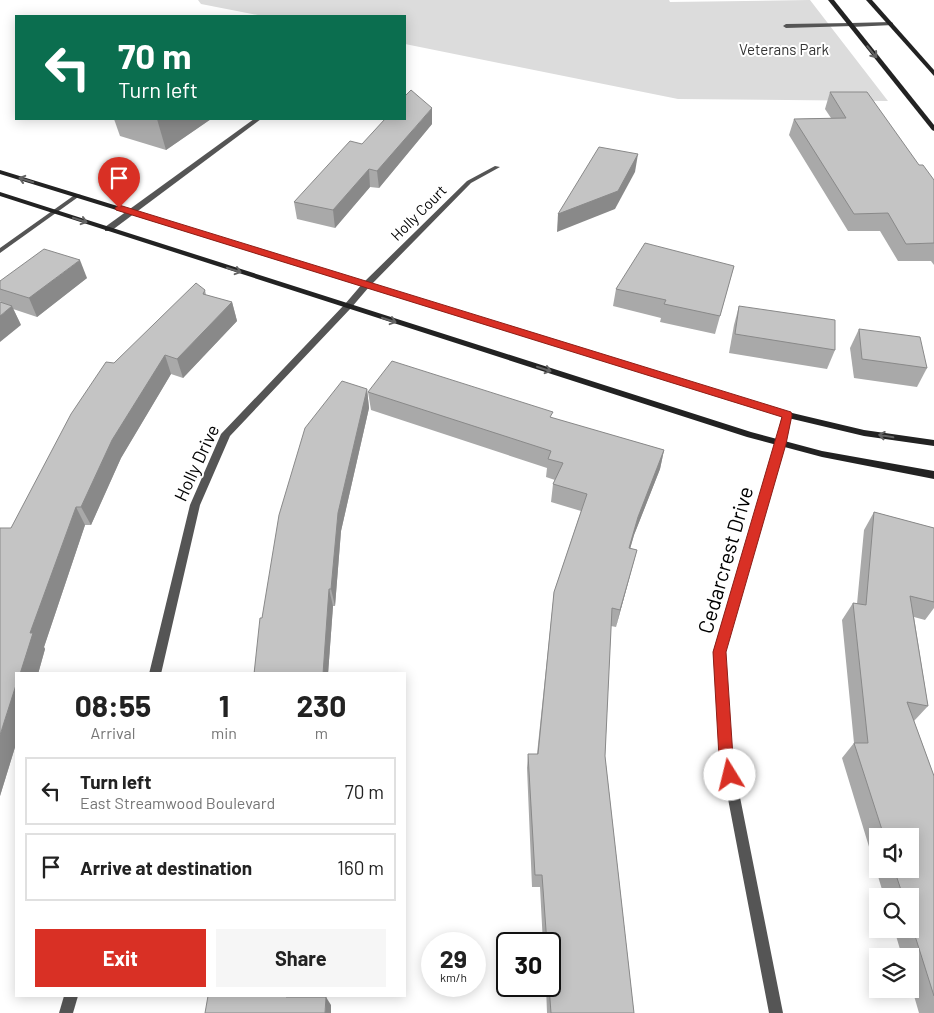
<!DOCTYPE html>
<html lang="en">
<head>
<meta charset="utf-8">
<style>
	:root { --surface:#fff; --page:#f6f6f6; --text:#222; --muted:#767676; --line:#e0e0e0; --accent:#d93025 }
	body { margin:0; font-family:Barlow,sans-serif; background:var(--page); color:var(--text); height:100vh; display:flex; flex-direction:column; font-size:19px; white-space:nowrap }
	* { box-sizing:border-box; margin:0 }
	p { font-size:16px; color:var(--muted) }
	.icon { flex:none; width:28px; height:28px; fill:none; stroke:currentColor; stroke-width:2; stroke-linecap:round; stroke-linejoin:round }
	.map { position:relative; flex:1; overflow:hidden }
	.drawer { position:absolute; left:15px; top:672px; width:391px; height:325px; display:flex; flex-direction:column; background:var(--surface); border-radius:0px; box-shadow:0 2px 12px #0003 }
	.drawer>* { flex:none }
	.guide { position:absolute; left:15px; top:15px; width:391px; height:105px; border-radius:0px; box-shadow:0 2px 12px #0003; background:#0b6e4f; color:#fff; overflow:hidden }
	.fabs { position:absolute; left:869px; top:828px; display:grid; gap:10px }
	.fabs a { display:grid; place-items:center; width:50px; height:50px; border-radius:0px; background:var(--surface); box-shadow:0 2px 12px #0003; font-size:25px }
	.speed { position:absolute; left:421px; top:932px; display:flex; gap:10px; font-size:25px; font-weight:700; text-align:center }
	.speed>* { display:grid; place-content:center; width:65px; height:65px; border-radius:50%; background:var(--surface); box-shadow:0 2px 12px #0003; line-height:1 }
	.speed small { font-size:12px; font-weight:400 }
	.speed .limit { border:2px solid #111; border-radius:8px; background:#fff; color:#111 }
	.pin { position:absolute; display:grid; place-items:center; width:42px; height:42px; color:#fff; margin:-51px -21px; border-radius:50% 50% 50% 0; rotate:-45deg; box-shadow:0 0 5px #0007 }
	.pin .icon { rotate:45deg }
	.me { position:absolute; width:55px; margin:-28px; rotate:351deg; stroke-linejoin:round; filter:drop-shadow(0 0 4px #0008) }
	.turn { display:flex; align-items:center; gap:18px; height:105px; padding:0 20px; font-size:22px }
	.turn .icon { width:65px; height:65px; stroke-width:2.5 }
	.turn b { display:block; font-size:35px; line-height:42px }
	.eta { display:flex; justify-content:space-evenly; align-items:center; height:85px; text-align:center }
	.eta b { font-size:30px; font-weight:700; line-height:35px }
	.action { display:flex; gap:10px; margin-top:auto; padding:10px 20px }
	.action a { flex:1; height:58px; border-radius:0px; background:var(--accent); color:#fff; font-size:20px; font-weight:700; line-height:58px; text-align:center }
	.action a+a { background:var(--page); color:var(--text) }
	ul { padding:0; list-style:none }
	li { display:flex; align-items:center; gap:15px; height:68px; margin:0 10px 8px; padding:0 10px; border:2px solid var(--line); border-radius:0px }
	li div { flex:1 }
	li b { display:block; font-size:19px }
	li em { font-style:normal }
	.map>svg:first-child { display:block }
	.green { fill:#dcdcdc }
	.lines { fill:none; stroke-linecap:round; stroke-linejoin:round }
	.lane { fill:#555; fill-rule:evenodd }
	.street { fill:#555; fill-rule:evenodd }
	.secondary { fill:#222; fill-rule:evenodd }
	.wall { fill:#a9a9a9; fill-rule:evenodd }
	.shaded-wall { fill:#898989 }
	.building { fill:#c4c4c4; stroke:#898989 }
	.oneway { stroke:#646464 }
	.route { fill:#d93025; stroke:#8d1f18 }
	.labels { text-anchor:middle; stroke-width:4; stroke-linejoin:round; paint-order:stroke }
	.far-park-label { font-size:15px; fill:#333; stroke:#fff }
	.far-street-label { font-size:15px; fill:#000; stroke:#fff }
	.street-label { font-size:18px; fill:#000; stroke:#fff }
	.near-street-label { font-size:21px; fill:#000; stroke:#fff }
</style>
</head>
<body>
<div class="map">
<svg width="934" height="1013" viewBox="0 0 934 1013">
	<rect width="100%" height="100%" fill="#fff"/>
	<path class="green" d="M198 0H669L670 2 810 0 888 101 678 99 405 44V16H263L201 4Z"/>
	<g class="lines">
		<g class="lane">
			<path d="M851 23 853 24V26L786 28 783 26 786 24Z"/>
			<path d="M254 119H261L111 231H105V227Z"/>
		</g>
		<g class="street">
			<path d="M891 22 893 23V25L851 27 848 25 851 23Z"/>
			<path d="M495 166 500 167 471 183 369 287 351 308 230 436 200 505 161 674H149L190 505 221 434 345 304 363 283 467 181Z"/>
			<path d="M76 194 81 195 0 253V248Z"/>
			<path d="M787 412 792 415 786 443 725 652 732 757 783 1013H769L720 757 713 652 776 443 782 415Z"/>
			<path d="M64 996H78L73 1013H59Z"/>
		</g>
		<g class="secondary">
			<path d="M828 0H834L934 125V131L932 130Z"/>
			<path d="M866 0H872L934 70V76Z"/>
			<path d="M0 170 788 412 864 430 934 440V446L864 436 784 417 0 174Z"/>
			<path d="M0 192 751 432 822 451 934 471V479L822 457 747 437 0 196Z"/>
		</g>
	</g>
	<g class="wall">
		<path d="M830 92 919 165 934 180V265L931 261H898L880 231H848L789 135 794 119 831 118 825 109Z"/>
		<path d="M114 119H211L166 150 120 136Z"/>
		<path d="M432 124 379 188 370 187 335 228 297 219 294 202 362 144Z"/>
		<path d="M734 266 715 334 660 322 661 318 613 306 616 289Z"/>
		<path d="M87 278 37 317 13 309 21 325 0 301V281Z"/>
		<path d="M205 290 206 295 232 302 237 321 183 378 171 374 121 458 91 525H85L44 647 45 649 38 674H16V744L0 796 11 528 114 363Z"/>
		<path d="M739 306 835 350 827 369 729 353 734 325Z"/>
		<path d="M859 329 927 368 917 387 854 378 850 348Z"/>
		<path d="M367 389 369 408 341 531 335 606H333L328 674H254L262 618Z"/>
		<path d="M368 392 552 418 664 450 660 469 634 535 630 549 637 550 616 627 611 626 605 756 634 1013H547L546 986H550V944H543L540 887H532L527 768 528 754H537L554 592 581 511 551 502 553 484 555 480 546 477 547 468 371 410Z"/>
		<path d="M874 512 934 528V608L925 620 914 617 928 706 914 721 934 776V1013H919L910 982V956H902L894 929H910V896H884L842 758 854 743 842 620 853 603 857 604 864 530ZM878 836H910V869H878Z"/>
	</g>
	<g class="shaded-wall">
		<path d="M432 108V124L379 188 377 171Z"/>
		<path d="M157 119H211L166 150Z"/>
		<path d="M638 154 635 172 615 209 557 232 558 214Z"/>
		<path d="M369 169 370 187 335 228 333 210Z"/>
		<path d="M80 260 87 278 37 317 29 298Z"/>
		<path d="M232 302 237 321 183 378 177 359Z"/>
		<path d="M12 306 21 325 0 342V316Z"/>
		<path d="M165 355 171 374 121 458 91 525 81 507 112 440Z"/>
		<path d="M367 389 369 408 341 531 335 606 331 589 338 513Z"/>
		<path d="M664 450 660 469 634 535 625 566 629 548 638 517Z"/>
		<path d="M76 507 85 525 44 647 45 649 38 674H20L30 633Z"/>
		<path d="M637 550 632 568 616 627 620 610Z"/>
		<path d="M329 589 333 606 328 674H323Z"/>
		<path d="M16 685V744L0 796V735Z"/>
		<path d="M326 997 331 1005V1013H325Z"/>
	</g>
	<g class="building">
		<path d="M411 90 432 108 377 171 369 169 333 210 294 202 350 141 362 144 385 119H405V96Z"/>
		<path d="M830 92H867L919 165H923L934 180V243L906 244 888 213 854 214 794 119 846 118Z"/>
		<path d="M599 147 638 154 618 191 558 214Z"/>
		<path d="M645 243 734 266 720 316 664 304 666 300 616 289Z"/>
		<path d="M44 249 80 260 29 298 0 289V281Z"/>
		<path d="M196 283 205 290 203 294 232 302 177 359 165 355 112 440 81 507H76L30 633H33L20 674H16V685L0 735V528H11L71 414 106 362 114 363Z"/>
		<path d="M0 302 12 306 0 316Z"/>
		<path d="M739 306 835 320V350L735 334Z"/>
		<path d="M859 329 920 337 927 368 862 359Z"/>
		<path d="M392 361 553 412 550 417 664 450 638 517 629 548 637 550 620 610 612 608 605 756 634 1013H551L549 986H550V944H547L542 875H535L528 754H538L554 592 587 494 553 484 563 463 548 459 551 451 368 392Z"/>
		<path d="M342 381 367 389 338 513 331 589H329L323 674H254L260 618H262L279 515 305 428Z"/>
		<path d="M874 512 934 528V602L910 596 928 706 907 702 934 776V996L910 920V896H903L894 869H910V836H884L854 743H868L853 603 866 605Z"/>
		<path d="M208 996H286V997H326L325 1013H205Z"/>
	</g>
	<defs><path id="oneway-shaft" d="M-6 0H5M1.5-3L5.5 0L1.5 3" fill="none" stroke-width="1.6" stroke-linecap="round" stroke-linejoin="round" transform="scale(1.25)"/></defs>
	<g class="oneway">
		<use href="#oneway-shaft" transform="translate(872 52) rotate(51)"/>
		<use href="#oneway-shaft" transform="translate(26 180) rotate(-163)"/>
		<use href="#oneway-shaft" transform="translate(80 220) rotate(18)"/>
		<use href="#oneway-shaft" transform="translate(234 270) rotate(18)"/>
		<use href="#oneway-shaft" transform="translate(389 320) rotate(18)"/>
		<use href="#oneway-shaft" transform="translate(544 369) rotate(18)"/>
		<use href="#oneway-shaft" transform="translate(886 436) rotate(-170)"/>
	</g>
	<path class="route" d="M119 205 791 412 792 415 786 444 726 652 733 757 737 775 735 780 730 782 725 780 719 757 713 652 782 417 116 210 115 208Z"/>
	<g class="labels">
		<g class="far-park-label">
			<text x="784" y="55">Veterans Park</text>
		</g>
		<g class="far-street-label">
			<text transform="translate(419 213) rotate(-45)" y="5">Holly Court</text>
		</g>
		<g class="street-label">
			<text transform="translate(197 463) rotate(-65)" y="6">Holly Drive</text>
		</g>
		<g class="near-street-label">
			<text transform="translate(726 560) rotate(-74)" y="7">Cedarcrest Drive</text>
		</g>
	</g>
</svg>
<div class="fabs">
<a><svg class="icon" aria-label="sound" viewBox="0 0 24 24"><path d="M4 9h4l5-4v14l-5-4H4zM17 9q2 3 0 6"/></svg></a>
<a><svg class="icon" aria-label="search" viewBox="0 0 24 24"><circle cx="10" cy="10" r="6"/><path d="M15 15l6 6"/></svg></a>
<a><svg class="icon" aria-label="layers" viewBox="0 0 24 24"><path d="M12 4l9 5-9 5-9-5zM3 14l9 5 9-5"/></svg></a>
</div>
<div class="speed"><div>29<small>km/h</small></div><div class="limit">30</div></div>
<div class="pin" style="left:119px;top:208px;background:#d93025"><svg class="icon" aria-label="arrive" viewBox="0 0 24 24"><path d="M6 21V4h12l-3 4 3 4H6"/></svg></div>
<svg class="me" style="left:730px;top:775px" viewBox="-20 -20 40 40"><circle r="19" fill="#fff"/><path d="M0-13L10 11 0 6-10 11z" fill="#d93025"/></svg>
<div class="guide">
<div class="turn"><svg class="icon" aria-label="left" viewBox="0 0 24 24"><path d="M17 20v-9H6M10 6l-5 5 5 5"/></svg><div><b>70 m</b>Turn left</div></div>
</div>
<section class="drawer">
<div class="eta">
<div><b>08:55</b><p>Arrival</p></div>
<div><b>1</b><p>min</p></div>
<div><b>230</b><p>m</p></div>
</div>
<ul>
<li><svg class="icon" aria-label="left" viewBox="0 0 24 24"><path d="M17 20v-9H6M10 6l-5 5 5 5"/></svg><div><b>Turn left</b><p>East Streamwood Boulevard</p></div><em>70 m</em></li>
<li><svg class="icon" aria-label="arrive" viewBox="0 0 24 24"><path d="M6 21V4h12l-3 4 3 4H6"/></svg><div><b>Arrive at destination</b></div><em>160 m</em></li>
</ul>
<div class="action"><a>Exit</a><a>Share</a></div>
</section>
</div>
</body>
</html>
